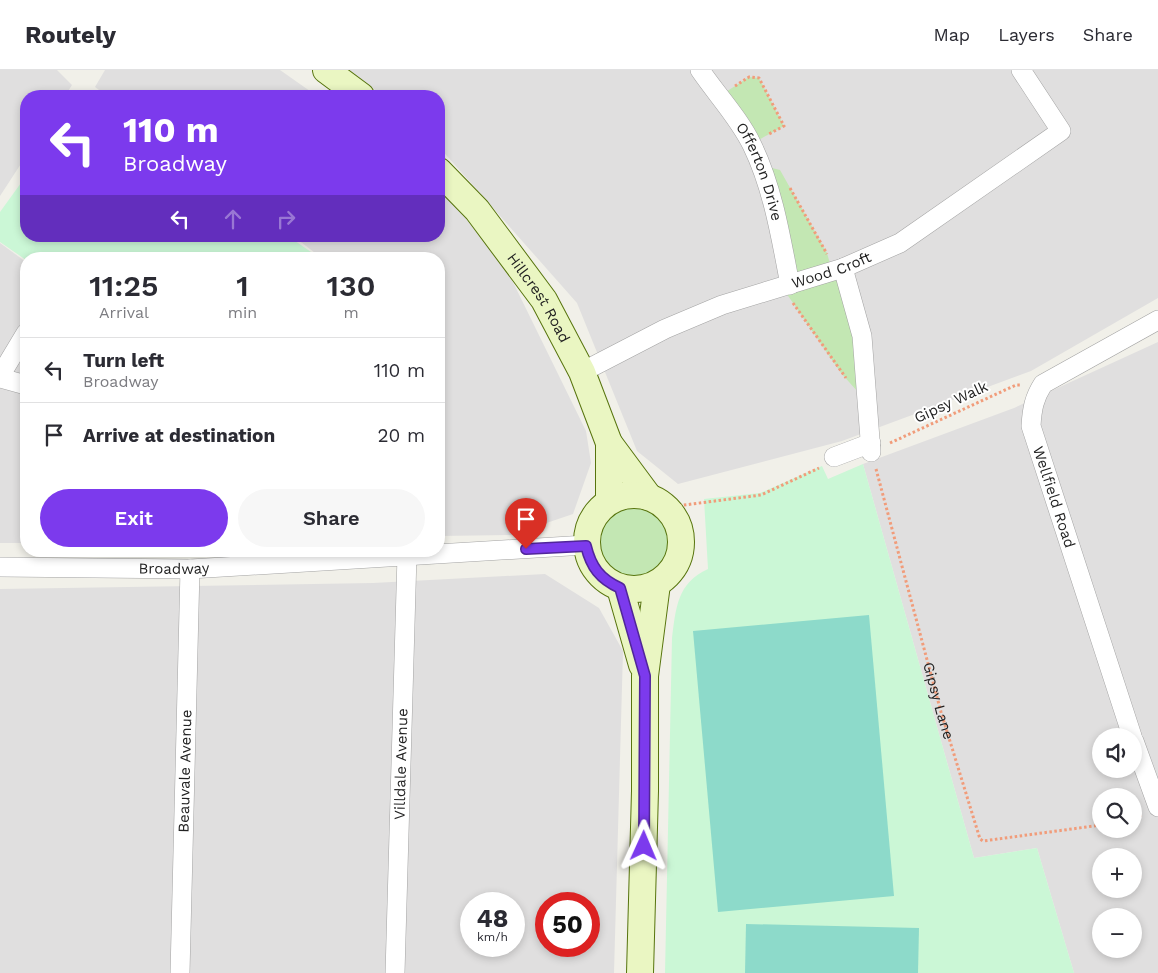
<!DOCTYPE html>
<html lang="en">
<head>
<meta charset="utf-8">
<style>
	:root { --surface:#fff; --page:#f7f7f7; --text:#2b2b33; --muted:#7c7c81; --line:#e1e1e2; --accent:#7c3aed }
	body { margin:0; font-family:"Work Sans",sans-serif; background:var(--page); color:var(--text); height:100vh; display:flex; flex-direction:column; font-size:19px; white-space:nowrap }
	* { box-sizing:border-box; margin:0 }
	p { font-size:16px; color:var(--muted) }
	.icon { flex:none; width:28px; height:28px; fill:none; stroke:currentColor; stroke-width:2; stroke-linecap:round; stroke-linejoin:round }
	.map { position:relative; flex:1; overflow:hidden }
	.details { position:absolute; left:20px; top:182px; width:425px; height:305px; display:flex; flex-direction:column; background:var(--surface); border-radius:20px; box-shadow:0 2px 8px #0003 }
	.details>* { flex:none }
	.banner { position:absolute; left:20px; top:20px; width:425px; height:152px; border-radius:20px; box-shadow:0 2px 8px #0003; background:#7c3aed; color:#fff; overflow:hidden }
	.controls { position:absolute; left:1092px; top:658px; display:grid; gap:10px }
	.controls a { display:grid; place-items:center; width:50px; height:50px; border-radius:50%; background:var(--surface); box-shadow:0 2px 8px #0003; font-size:25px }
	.speed { position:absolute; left:460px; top:822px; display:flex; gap:10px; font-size:25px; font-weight:700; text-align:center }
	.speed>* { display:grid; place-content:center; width:65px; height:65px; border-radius:50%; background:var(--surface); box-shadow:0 2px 8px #0003; line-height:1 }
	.speed small { font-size:12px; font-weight:400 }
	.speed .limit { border:8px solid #d22; background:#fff; color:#111 }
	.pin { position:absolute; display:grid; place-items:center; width:42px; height:42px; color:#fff; margin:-51px -21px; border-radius:50% 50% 50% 0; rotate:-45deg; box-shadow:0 0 5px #0007 }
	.pin .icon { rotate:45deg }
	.me { position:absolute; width:55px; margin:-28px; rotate:1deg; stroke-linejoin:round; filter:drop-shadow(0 0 4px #0008) }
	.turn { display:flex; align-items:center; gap:18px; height:105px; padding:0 20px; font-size:22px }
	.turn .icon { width:65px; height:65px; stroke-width:2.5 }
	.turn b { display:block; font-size:35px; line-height:42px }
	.lanes { display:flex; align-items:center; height:48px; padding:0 20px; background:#0003; justify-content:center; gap:25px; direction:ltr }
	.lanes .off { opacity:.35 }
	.eta { display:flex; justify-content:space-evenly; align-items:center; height:85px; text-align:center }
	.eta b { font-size:30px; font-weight:600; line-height:35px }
	.button { display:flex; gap:10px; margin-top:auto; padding:10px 20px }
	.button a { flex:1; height:58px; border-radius:30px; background:var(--accent); color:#fff; font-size:20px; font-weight:600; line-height:58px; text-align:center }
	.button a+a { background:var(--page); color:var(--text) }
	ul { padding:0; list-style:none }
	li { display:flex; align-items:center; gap:15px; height:65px; padding:0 20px; border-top:1px solid var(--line) }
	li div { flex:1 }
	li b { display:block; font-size:19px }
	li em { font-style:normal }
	header { display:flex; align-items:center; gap:30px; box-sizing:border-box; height:70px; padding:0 25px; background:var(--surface); border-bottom:1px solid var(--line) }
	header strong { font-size:24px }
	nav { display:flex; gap:28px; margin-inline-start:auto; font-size:18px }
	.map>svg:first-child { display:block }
	.residential { fill:#e0dfdf; fill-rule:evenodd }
	.grass { fill:#c3e7b3 }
	.park { fill:#cbf7d6 }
	.pitch { fill:#8ddaca }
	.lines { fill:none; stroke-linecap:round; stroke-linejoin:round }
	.minor-casing { stroke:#a3a3a3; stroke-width:20 }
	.secondary-casing { stroke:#57740d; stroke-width:28 }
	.path { stroke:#f19c7a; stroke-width:3; stroke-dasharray:2.5 2.5; stroke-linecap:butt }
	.minor { stroke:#fff; stroke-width:19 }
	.secondary { stroke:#eaf6c2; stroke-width:26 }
	.route-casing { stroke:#51269a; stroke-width:12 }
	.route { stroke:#7c3aed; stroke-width:9 }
	.labels { text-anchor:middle; stroke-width:4; stroke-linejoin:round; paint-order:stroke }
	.street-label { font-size:15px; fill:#222; stroke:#fff }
</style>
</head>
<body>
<header>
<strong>Routely</strong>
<nav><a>Map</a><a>Layers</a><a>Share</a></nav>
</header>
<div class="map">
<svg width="1158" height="903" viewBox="0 0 1158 903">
	<rect width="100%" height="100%" fill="#f1f0e9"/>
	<g class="residential">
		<path d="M0 0H57L72 15 65 26H26V86L0 126Z"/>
		<path d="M105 0H280L317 26H107L95 17Z"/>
		<path d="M349 0H1158V228L1031 301 842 371 678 414 637 381 577 233 439 77V26H383Z"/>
		<path d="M439 114 508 202 586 361 591 393 573 444 511 465 439 466V189H323L293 166H439Z"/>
		<path d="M0 173 26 192V473H0Z"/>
		<path d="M1158 272V903H1074L1037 778 974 788 863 394 1014 338ZM1101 666H1134V699H1101ZM1101 726H1134V759H1101ZM1101 786H1134V819H1101ZM1101 846H1134V879H1101Z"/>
		<path d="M545 504 599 538 623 581 614 903H0V519L373 513ZM471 834H514V876H471ZM546 834H589V876H546Z"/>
	</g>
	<g class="grass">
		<path d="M749 7 759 8 784 56 751 74 718 27Z"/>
		<path d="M760 95 780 100 827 183 832 201 843 198 866 331 841 303 782 217Z"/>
		<circle cx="633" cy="472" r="47"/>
	</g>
	<g class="park">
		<path d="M26 106V166H288L321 189 26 190 0 172V142Z"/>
		<path d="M863 394 974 788 1037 778 1074 903H665L672 568C676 538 677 513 708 499L704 429 760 423 822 396 828 409Z"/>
	</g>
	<g class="pitch">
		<path d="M869 545 894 826 718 842 693 561Z"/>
		<path d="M746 854 919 858 918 903H745Z"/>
	</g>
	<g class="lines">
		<defs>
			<g id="minor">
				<path id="s2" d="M700 0C717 25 739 48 752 75 773 118 781 168 790 215"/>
				<path d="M843 198 862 266 871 382"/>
				<path id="s3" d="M582 302 665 259 722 235 843 198 900 173 1061 61 1021 0"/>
				<path d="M0 306 26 263"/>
				<path d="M0 308 26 315"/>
				<path d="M834 387 871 373"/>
				<path id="s4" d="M0 497 190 499 586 475"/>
				<path d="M1132 666 1031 356C1032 339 1034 328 1043 314L1158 250"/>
				<path d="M1134 671 1158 737"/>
				<path id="s5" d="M180 903 190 499"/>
				<path id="s6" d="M395 903 407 485"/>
			</g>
			<g id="secondary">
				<path d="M326 0 361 26"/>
				<path id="s7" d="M439 101 477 140 544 230 582 302 609 373 649 427"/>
				<circle cx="634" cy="472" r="47"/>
				<path d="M609 431V373"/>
				<path d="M620 518 642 595"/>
				<path d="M640 903 645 721V606L657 514"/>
			</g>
		</defs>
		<use href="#minor" class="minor-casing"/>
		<use href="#secondary" class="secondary-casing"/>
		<g class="path">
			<path d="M735 16 749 7 759 8 784 56 767 65"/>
			<path d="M790 118 827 184"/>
			<path d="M793 233 846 308"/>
			<path d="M890 373 1016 315H1021"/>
			<path id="s1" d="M876 399 941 642 980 769 983 771 1101 755"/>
			<path d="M669 437 761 425 819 398"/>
			<path d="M1134 747 1143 745"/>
		</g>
		<use href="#minor" class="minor"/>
		<use href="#secondary" class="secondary"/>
	</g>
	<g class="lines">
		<defs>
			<path id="route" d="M526 479 586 476C591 497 600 509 620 518L645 606 644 776"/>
		</defs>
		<use href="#route" class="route-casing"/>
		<use href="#route" class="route"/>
	</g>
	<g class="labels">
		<g class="street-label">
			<text dy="5" stroke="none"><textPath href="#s2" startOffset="119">Offerton Drive</textPath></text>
			<text dy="5" stroke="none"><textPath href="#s3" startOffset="270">Wood Croft</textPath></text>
			<text dy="5" stroke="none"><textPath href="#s7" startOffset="162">Hillcrest Road</textPath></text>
			<text transform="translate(951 332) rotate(-25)" y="5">Gipsy Walk</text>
			<text transform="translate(1054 427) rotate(72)" y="5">Wellfield Road</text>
			<text dy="5" stroke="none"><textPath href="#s4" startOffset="174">Broadway</textPath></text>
			<text dy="5" stroke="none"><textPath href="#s1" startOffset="240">Gipsy Lane</textPath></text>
			<text dy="5" stroke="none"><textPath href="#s6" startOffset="209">Villdale Avenue</textPath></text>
			<text dy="5" stroke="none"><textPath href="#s5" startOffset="202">Beauvale Avenue</textPath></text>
		</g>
	</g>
</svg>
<div class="controls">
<a><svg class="icon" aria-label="sound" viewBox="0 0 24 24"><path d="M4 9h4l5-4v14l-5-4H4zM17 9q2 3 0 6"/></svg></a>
<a><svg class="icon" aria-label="search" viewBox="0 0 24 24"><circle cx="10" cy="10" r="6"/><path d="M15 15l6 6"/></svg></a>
<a>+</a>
<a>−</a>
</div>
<div class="speed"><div>48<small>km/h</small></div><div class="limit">50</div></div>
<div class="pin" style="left:526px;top:479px;background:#d93025"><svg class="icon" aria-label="arrive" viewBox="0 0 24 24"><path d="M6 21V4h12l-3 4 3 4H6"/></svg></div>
<svg class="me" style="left:644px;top:776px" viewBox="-20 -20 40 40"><path d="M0-17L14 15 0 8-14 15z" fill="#7c3aed" stroke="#fff" stroke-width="4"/></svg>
<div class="banner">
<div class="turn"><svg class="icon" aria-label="left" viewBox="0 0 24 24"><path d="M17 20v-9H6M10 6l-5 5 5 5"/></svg><div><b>110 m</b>Broadway</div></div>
<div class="lanes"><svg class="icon" aria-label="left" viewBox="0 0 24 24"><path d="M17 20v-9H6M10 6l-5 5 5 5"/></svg><svg class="icon off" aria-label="ahead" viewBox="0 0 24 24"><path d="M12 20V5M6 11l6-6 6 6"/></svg><svg class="icon off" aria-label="right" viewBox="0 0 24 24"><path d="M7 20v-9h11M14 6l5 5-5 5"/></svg></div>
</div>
<section class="details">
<div class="eta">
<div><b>11:25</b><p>Arrival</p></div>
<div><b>1</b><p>min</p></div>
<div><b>130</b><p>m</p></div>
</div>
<ul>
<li><svg class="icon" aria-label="left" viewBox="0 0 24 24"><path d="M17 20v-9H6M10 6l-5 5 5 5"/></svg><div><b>Turn left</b><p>Broadway</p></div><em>110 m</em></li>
<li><svg class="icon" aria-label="arrive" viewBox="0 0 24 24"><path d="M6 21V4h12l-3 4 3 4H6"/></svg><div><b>Arrive at destination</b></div><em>20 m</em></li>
</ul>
<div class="button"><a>Exit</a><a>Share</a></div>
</section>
</div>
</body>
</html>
